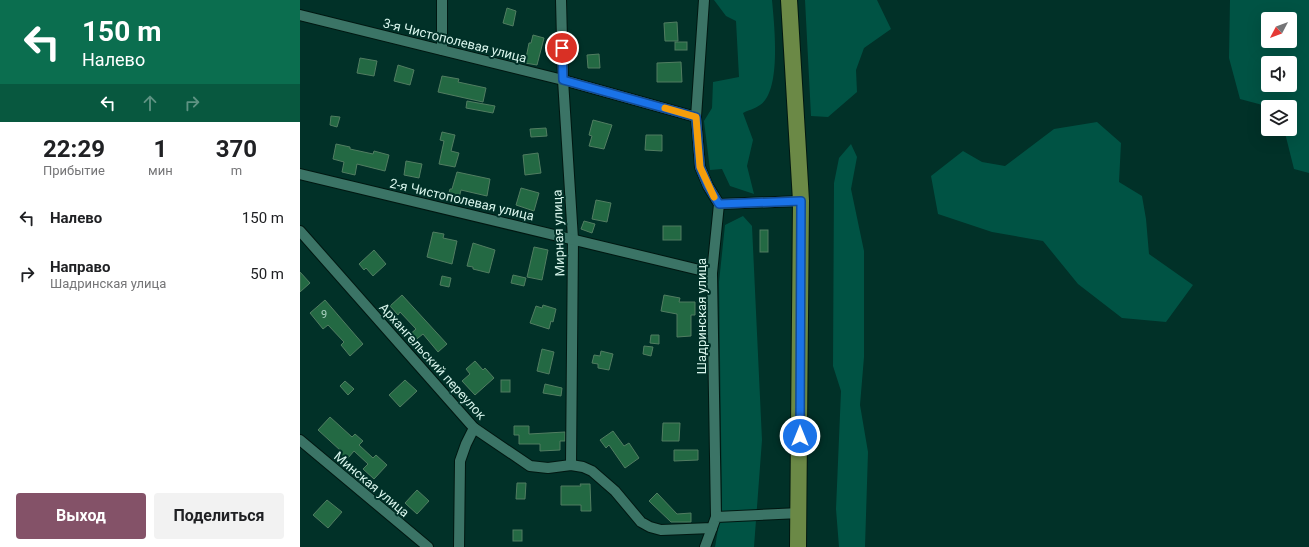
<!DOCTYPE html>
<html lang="ru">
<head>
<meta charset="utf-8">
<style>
	:root { --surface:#fff; --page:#f2f2f2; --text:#202124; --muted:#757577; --accent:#845268 }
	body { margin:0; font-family:Roboto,sans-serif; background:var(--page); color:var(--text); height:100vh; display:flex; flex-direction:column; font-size:15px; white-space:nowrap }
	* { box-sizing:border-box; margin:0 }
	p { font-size:13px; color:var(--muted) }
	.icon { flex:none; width:22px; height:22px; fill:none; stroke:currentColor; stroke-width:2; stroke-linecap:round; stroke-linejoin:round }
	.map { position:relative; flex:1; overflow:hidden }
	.drawer { display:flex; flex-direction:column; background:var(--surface); width:300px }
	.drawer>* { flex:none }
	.top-card { background:#0b6e4f; color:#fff; overflow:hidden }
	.needle { width:26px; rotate:229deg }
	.buttons { position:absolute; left:961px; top:12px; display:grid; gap:8px }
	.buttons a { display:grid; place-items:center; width:36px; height:36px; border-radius:4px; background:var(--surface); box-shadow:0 4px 16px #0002; font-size:20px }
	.pin { position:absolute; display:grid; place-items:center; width:34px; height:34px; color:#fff; margin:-17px; border:2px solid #fff; border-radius:50%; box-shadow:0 1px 4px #0007 }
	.me { position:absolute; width:44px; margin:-22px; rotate:0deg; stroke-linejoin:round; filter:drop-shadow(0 0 3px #0008) }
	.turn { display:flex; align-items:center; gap:14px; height:84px; padding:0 16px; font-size:18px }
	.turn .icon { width:52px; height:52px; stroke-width:2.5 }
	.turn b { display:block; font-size:28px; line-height:34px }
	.lanes { display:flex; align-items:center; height:38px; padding:0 16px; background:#0003; justify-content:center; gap:20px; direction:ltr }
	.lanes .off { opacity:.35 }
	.eta { display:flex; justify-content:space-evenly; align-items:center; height:68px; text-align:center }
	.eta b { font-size:24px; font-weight:700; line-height:28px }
	.button { display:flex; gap:8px; margin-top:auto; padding:8px 16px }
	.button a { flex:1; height:46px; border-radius:4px; background:var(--accent); color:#fff; font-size:16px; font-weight:700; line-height:46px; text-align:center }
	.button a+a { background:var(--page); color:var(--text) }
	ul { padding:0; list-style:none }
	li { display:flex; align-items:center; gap:12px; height:56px; padding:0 16px }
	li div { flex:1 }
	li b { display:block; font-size:15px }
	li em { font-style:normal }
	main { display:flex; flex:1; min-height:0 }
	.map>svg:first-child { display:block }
	.green { fill:#005344; fill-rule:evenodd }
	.building { fill:#236943; stroke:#517d61 }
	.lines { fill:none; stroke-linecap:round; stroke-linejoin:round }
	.street-casing { stroke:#001711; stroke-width:12 }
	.primary-casing { stroke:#001711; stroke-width:18 }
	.street { stroke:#3b7466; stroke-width:10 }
	.primary { stroke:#6b8946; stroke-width:16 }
	.route-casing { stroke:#114b97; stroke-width:10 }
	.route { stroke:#1a73e8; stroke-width:7 }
	.slow { stroke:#f59e0b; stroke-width:7 }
	.labels { text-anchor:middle; stroke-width:4; stroke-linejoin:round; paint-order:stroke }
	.number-label { font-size:11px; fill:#abd2c2 }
	.street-label { font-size:13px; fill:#d8f5ec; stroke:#013128 }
</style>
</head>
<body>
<main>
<section class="drawer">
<div class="top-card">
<div class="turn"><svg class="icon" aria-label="left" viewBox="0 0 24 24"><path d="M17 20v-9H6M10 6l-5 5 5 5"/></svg><div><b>150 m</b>Налево</div></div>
<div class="lanes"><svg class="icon" aria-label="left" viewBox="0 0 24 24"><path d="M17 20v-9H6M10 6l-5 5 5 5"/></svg><svg class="icon off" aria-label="ahead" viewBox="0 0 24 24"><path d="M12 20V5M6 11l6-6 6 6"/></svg><svg class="icon off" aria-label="right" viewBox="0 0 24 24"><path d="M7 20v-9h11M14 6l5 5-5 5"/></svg></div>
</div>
<div class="eta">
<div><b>22:29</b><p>Прибытие</p></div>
<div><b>1</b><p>мин</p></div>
<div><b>370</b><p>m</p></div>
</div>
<ul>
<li><svg class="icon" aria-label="left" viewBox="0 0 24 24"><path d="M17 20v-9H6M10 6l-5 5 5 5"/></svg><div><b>Налево</b></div><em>150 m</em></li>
<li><svg class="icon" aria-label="right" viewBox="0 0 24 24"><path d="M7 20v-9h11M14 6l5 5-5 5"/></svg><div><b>Направо</b><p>Шадринская улица</p></div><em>50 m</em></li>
</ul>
<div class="button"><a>Выход</a><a>Поделиться</a></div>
</section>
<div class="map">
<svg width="1009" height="547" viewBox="0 0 1009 547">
	<rect width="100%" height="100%" fill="#013128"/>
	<g class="green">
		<path d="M414 0H472C474 23 482 91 460 105 455 109 448 110 443 113L453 140 447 166 454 194 430 186 422 169 410 170 404 121 412 108 413 82 439 77 436 21 426 16Z"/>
		<path d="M505 0H577L591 29 564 48 556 70 557 92 528 117 511 116Z"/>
		<path d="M930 0H1009V173L994 169 984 129H990V107H970L940 99 929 58ZM968 19H990V41H968ZM968 63H990V85H968Z"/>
		<path d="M797 122 821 143 819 182 842 196 846 219 849 254 893 285 866 322 822 318 778 284 743 241 692 232 638 214 631 176 663 151 682 162 705 166 754 129Z"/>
		<path d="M551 144 557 157 551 189 564 251V357L560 405 568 452 565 547H539L536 509 541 391 533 366 534 183 539 158Z"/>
		<path d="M443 216 452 226 462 440 454 547H415L422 506 419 282 425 225Z"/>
	</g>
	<g class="building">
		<path d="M207 8 216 11 213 26 203 23Z"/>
		<path d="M377 22 378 41H365L364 23Z"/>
		<path d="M233 35 244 38 237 65 225 63 229 43H231Z"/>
		<rect x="375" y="42" width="12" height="8"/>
		<path d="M299 54 300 68H288L287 55Z"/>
		<path d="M60 58 77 61 74 76 57 73Z"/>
		<path d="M381 62 382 82H357V63Z"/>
		<path d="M98 65 114 70 110 85 94 81Z"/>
		<path d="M142 76 159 79 158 82 186 88 183 102 138 92Z"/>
		<path d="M167 101 195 106 193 113 166 108Z"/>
		<path d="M31 116 40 117 37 127 30 125Z"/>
		<path d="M293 120 312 125 304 149 289 146 292 136 289 135Z"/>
		<path d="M246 128 247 136 231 137 230 129Z"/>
		<path d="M142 132 155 135 151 151 159 153 155 167 139 164 144 141 140 140Z"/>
		<path d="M346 135H362V151L345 150Z"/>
		<path d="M36 144 50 147V149L73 154 74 151 89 155 85 171 57 164 55 175 42 172 44 162 33 159Z"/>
		<path d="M238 153 241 173 225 175 223 155Z"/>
		<path d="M106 161 122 164 119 178 104 175Z"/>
		<path d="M157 172 190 179 187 196 161 190 158 202 147 199 150 189H152Z"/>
		<path d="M221 188 239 193 234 211 216 205Z"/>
		<path d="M296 200 311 203 307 222 292 219Z"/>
		<path d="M284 221 295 224 292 233 281 229Z"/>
		<rect x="363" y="226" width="18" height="14"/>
		<rect x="460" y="230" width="8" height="22"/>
		<path d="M133 232 144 234 143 238 157 241 152 264 127 257Z"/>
		<path d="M173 243 195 250 189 273 173 269V267L167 266Z"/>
		<path d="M234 247 248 250 242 280 227 277Z"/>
		<path d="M74 250 86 264 73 276 66 268 64 270 59 264Z"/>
		<path d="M0 272 10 283 0 292Z"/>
		<path d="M213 275 226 278 224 286 211 283Z"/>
		<path d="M142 276 151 278 149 287 140 285Z"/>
		<path d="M102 295 147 344 138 352 123 334 113 342 108 336 116 329 100 312 98 315 90 306Z"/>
		<path d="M364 295 380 298 379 302H395V315H391V336L377 337V314L361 311Z"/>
		<path d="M25 300 63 344 50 356 41 345 44 342 28 325 23 329 10 313Z"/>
		<path d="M243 305 256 309 253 322 251 321 249 329 230 323 236 306 242 308Z"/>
		<path d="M351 335H359V344L350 343Z"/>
		<path d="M344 346 353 347 351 356 343 354Z"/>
		<path d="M242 349 254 352 249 374 237 371Z"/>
		<path d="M301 351 313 354 309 370 298 368V364L292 363 294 355 300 356Z"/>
		<path d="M175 361 183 370 185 368 194 378 175 395 162 381 170 374 166 369Z"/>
		<path d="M105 380 117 391 100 407 89 395Z"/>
		<rect x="201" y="380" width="9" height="12"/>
		<path d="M45 381 54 389 48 395 40 386Z"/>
		<path d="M245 384 262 388 261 396 243 393Z"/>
		<path d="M30 417 52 437 55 434 63 441 59 445 73 458 76 455 87 465 74 479 63 469 68 464 54 451 43 464 36 457 41 451 18 430Z"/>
		<path d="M363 423H380L379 441H362Z"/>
		<path d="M214 426H229V434L265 432V441H260V450L240 451V444H219V435H214Z"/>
		<path d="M313 431 324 446 329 443 339 458 325 468 309 445 306 448 300 440Z"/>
		<path d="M374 450H398V460L374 461Z"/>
		<path d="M217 483H226L225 499H216Z"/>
		<path d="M280 484H290L291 511H281V505H261V486H281Z"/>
		<path d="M117 490 129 501 117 514 105 503Z"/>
		<path d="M357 493 377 514 391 513V522H371L349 501Z"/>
		<path d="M27 500 42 512 28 528 13 515Z"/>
		<rect x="213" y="530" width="9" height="11"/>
	</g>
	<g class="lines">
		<defs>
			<g id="street">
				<path d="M261 0 263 80 273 239 271 465"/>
				<path d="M404 0 396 117 400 167 408 186 419 204 412 273 416 517"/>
				<path d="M0 15 263 80 396 117"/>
				<path d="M142 50V0"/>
				<path d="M0 174 412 273"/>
				<path d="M419 204 501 201"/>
				<path d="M0 231 174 428 230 466 248 468 271 465 283 467 292 471 315 491 341 522 350 527 361 530 412 528 416 517 500 513"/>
				<path d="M0 440 128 547"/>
				<path d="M159 547 160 461 166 444 174 428"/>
				<path d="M405 547 412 528"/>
			</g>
			<path id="primary" d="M489 0 501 201 498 547"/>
		</defs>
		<use href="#street" class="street-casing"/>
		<use href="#primary" class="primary-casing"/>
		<use href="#street" class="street"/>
		<use href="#primary" class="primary"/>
	</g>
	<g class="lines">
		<defs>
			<path id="route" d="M262 48 263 80 396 117 400 167 408 186 419 204 501 201 500 436"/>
		</defs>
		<use href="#route" class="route-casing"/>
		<use href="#route" class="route"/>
		<path class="slow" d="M365 108 396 117 400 167 414 197"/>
	</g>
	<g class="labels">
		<g class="number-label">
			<text x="24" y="318">9</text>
		</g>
		<g class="street-label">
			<text transform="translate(155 40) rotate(14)" y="5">3-я Чистополевая улица</text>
			<text transform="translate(162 199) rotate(13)" y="5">2-я Чистополевая улица</text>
			<text transform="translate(258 233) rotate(-92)" y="5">Мирная улица</text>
			<text transform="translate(401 316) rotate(-90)" y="5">Шадринская улица</text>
			<text transform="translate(133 361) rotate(48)" y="5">Архангельский переулок</text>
			<text transform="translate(72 484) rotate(40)" y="5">Минская улица</text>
		</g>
	</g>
</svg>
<div class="buttons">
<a><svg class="needle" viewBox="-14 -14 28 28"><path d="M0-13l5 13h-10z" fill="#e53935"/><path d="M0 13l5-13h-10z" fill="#757577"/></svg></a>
<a><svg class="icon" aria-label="sound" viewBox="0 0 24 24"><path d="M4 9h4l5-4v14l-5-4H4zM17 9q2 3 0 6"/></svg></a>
<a><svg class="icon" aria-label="layers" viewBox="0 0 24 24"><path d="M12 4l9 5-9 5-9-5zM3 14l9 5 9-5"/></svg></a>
</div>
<div class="pin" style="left:262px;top:48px;background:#d93025"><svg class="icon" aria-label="arrive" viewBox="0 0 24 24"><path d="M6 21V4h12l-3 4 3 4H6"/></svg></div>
<svg class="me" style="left:500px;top:436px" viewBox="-20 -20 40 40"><circle r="17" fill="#1a73e8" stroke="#fff" stroke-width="3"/><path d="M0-11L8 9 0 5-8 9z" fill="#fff"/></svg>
</div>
</main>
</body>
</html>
